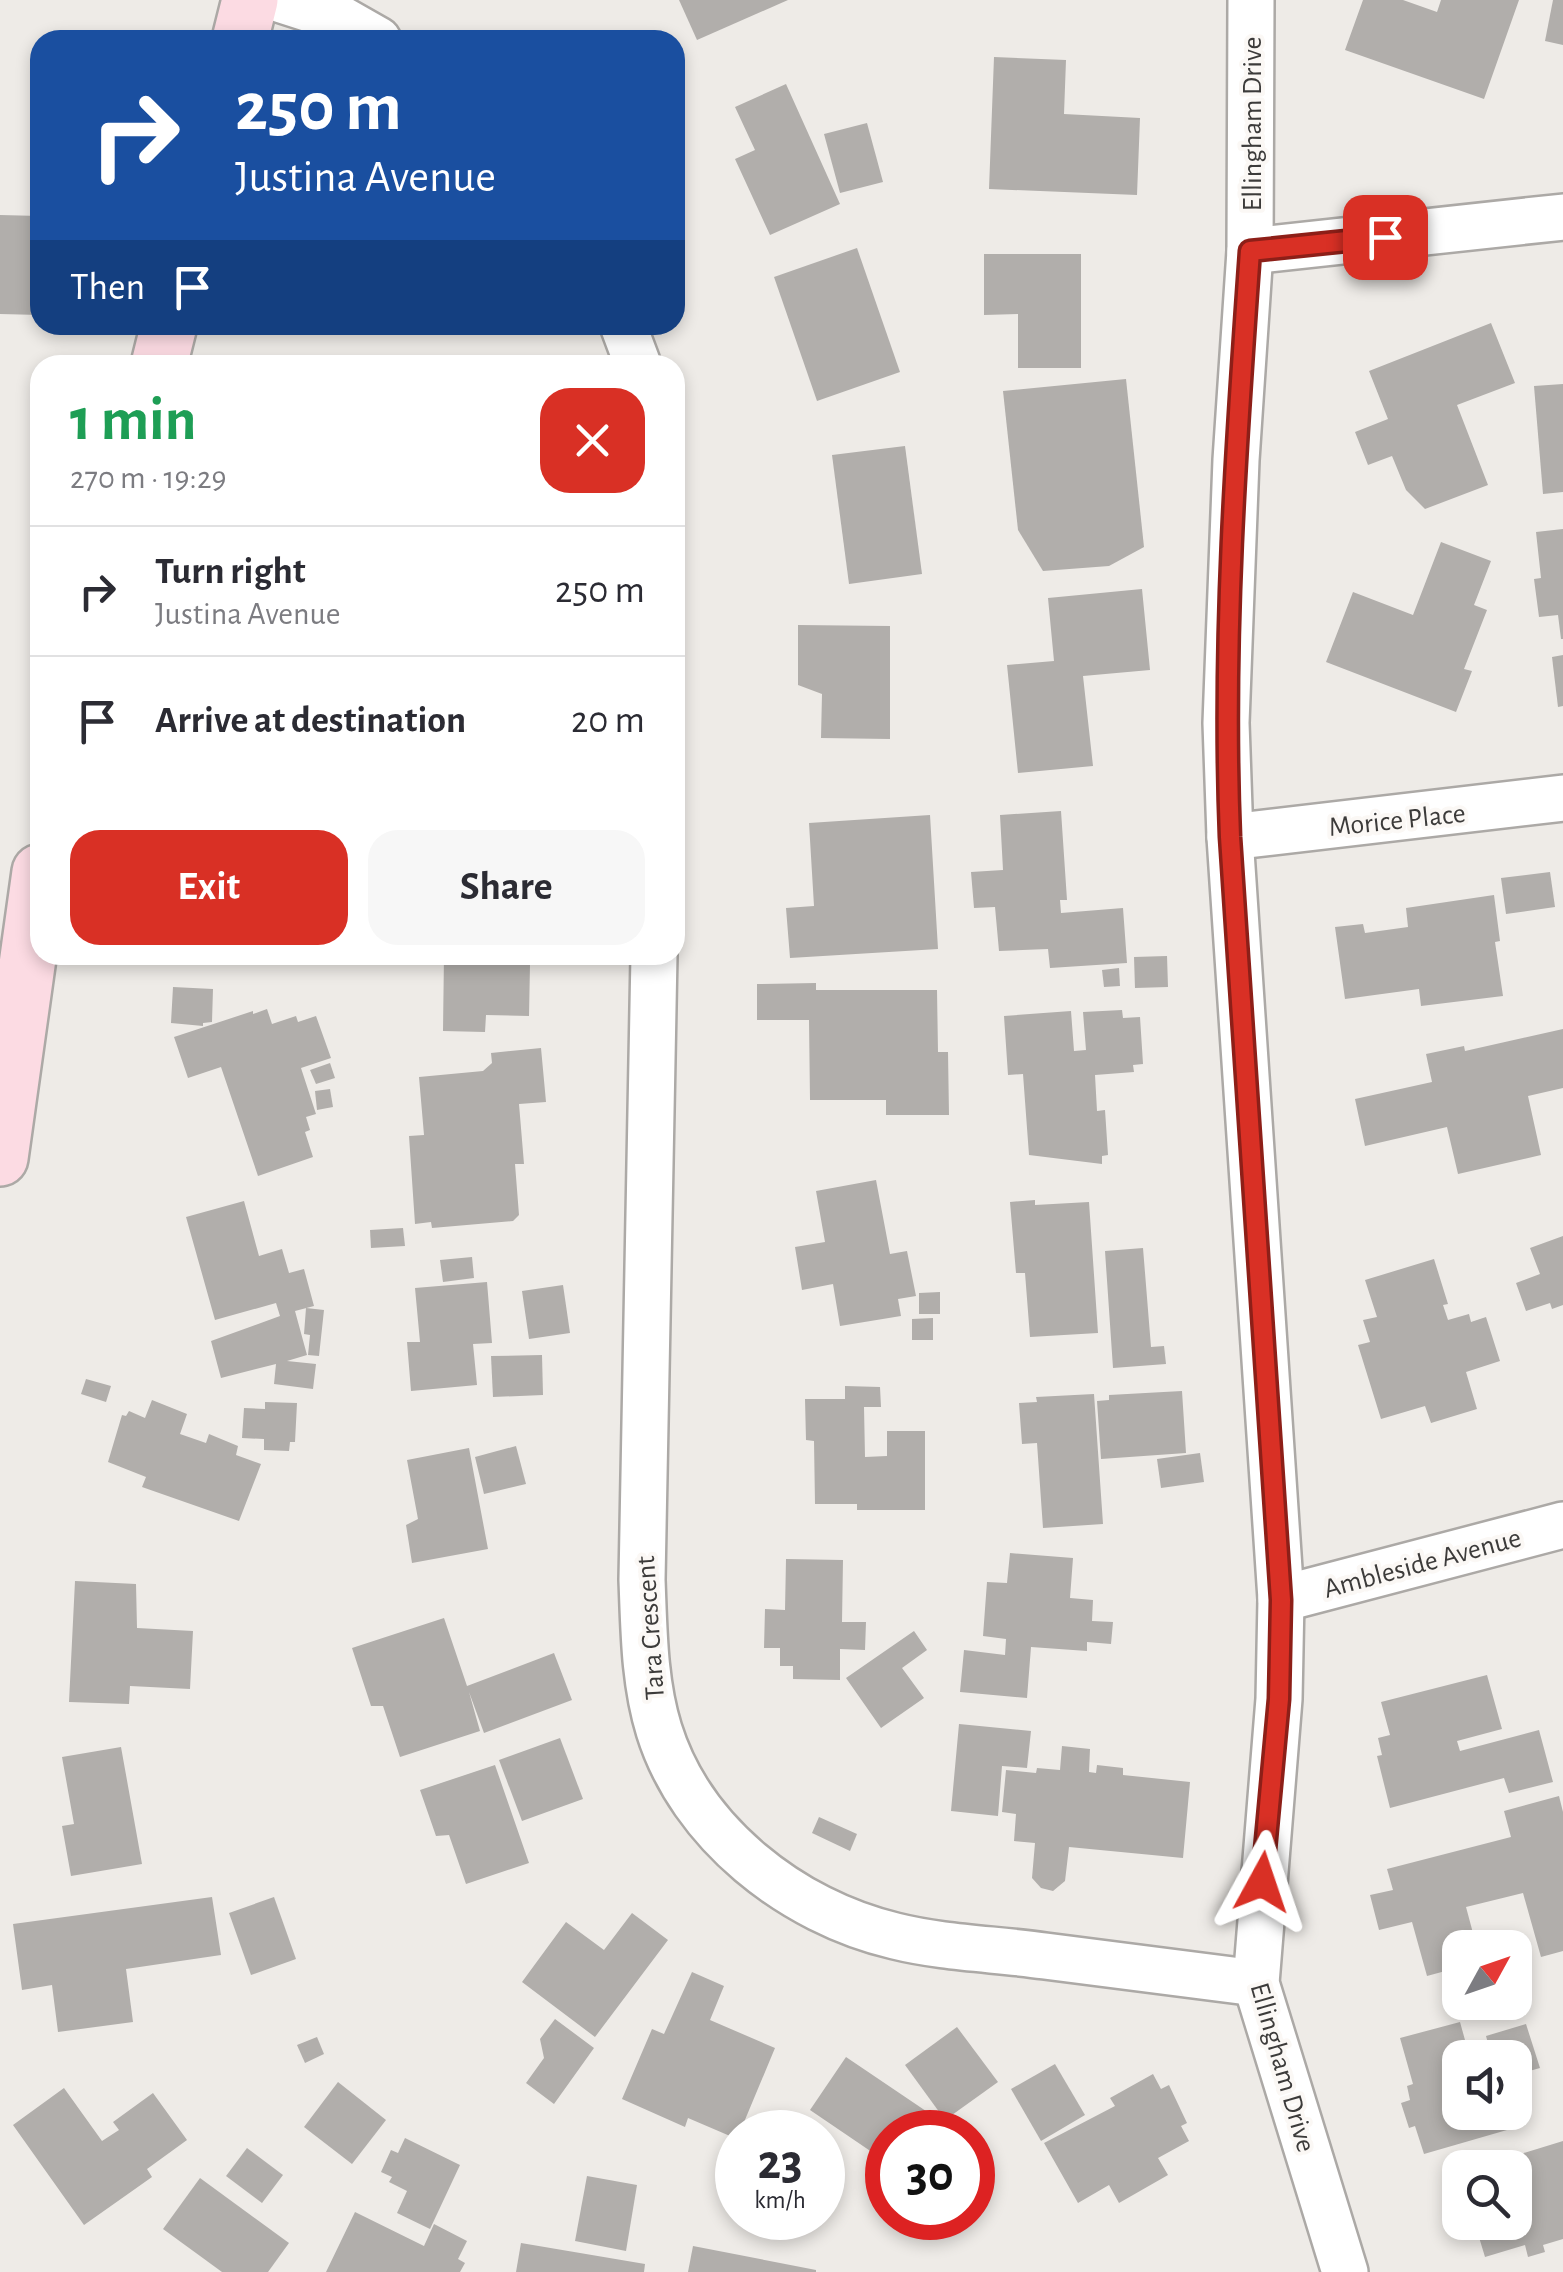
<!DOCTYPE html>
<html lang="en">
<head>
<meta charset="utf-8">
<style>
	:root { --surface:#fff; --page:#f7f7f7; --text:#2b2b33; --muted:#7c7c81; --line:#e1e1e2; --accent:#d93025 }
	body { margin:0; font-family:"Alegreya Sans",sans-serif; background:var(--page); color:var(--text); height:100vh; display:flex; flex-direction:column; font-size:38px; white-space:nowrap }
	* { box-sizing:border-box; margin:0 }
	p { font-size:32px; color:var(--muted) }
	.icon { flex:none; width:55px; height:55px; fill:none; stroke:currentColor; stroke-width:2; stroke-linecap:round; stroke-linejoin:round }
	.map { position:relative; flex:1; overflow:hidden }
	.sheet { position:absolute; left:30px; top:355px; width:655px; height:610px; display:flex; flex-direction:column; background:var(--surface); border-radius:30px; box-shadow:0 5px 15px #0003 }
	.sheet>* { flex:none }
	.guide { position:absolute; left:30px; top:30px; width:655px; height:305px; border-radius:30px; box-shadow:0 5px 15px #0003; background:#1a4fa0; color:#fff; overflow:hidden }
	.needle { width:65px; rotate:50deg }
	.buttons { position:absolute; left:1442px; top:1930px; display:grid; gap:20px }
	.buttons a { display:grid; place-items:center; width:90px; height:90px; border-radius:20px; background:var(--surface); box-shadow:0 5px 15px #0003; font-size:50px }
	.speed { position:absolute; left:715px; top:2110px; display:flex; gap:20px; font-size:50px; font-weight:700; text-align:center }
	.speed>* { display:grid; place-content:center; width:130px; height:130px; border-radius:50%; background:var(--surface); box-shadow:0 5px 15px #0003; line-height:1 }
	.speed small { font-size:25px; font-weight:400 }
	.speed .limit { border:15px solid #d22; background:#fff; color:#111 }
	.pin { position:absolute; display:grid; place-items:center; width:85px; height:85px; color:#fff; margin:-42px; border-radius:20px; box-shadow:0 5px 15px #0006 }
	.me { position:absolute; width:110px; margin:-55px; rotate:5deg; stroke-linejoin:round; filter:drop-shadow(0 0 8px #0008) }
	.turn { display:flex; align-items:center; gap:35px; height:210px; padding:0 40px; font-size:45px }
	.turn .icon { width:130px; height:130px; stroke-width:2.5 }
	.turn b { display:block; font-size:70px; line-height:85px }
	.then { display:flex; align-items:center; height:95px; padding:0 40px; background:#0003; gap:20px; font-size:38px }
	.round { display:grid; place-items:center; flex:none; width:105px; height:105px; border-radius:30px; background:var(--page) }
	.summary { display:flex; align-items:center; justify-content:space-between; height:170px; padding:0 40px }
	h1 { font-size:60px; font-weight:700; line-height:75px; color:#1e9e55 }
	.cta { display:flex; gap:20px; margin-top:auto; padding:20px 40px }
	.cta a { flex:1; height:115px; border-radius:30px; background:var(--accent); color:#fff; font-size:40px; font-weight:700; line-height:115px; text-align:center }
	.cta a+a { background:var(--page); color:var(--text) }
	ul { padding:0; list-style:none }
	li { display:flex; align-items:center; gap:30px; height:130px; padding:0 40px; border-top:2px solid var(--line) }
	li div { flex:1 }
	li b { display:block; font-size:38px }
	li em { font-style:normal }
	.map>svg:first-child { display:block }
	.building { fill:#b1aeab }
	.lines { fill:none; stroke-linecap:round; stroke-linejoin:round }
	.street-casing { stroke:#aca9a6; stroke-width:50 }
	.secondary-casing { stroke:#aca9a6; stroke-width:60 }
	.street { stroke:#fff; stroke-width:45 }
	.secondary { stroke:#fcdbe3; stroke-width:55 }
	.route-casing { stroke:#8d1f18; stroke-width:25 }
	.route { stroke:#d93025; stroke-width:18 }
	.labels { text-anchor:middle; stroke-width:8; stroke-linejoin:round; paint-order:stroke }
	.street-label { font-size:28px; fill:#3c3b3a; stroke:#fbf8f5 }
</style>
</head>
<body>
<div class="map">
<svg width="1563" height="2272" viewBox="0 0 1563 2272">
	<rect width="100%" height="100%" fill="#eeebe7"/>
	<g class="building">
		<path d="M679 0H788L697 40Z"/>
		<path d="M1363 0H1403L1437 12 1441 0H1519L1484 99 1345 50Z"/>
		<path d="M1553 0H1563V45L1545 41Z"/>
		<path d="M994 57 1066 60 1064 114 1140 118 1137 195 989 189Z"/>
		<path d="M786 84 840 204 770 235 735 159 755 150 735 107Z"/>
		<path d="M867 123 883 182 840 193 824 134Z"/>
		<path d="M0 215 40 216V315L0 314Z"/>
		<path d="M857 248 900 372 817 401 774 277Z"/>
		<path d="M984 254H1081V368H1018V314L984 315Z"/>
		<path d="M1491 323 1515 383 1457 405 1488 485 1425 509 1406 490 1392 456 1368 465 1355 432 1388 419 1369 371Z"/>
		<path d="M343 325H375L372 334Z"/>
		<path d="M1126 379 1144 547 1109 566 1043 571 1018 530 1003 391Z"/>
		<path d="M1563 384V492L1543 494 1534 386Z"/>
		<path d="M905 446 922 574 849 584 832 455Z"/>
		<path d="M1563 529V639H1561L1558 615 1539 617 1534 579 1541 578 1536 532Z"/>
		<path d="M1441 542 1491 561 1474 605 1487 610 1464 669 1472 671 1456 712 1326 662 1353 592 1413 615Z"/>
		<path d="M1142 589 1150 670 1083 676 1093 766 1018 773 1007 665 1054 661 1048 598Z"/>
		<path d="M798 625 890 626V739L821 738 822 694 798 685Z"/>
		<path d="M1563 655V706L1558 707 1552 657Z"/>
		<path d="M1061 811 1067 900H1060L1061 913 1123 908 1127 963 1050 968 1048 949 999 951 995 907 974 908 971 872 1003 870 1000 815Z"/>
		<path d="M930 815 938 949 790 958 786 908 814 906 809 823Z"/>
		<path d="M1550 872 1555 907 1506 914 1501 878Z"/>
		<path d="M1494 895 1500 941 1495 942 1503 996 1421 1006 1419 989 1345 999 1335 927 1363 924 1365 933 1408 927 1406 908Z"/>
		<path d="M444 955H510V964L530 965 529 1016 486 1015 485 1032 443 1031Z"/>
		<path d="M1167 956 1168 987 1135 988 1134 957Z"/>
		<path d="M1119 968 1120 986 1104 987 1102 970Z"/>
		<path d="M816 983V990H937L938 1052H948L949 1115H886V1100H810L809 1020H757V984Z"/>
		<path d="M173 987 213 989 212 1022 203 1023V1026L171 1023Z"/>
		<path d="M267 1009 272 1024 296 1016 298 1022 316 1016 331 1058 301 1068 316 1114 306 1117 310 1130 305 1132 313 1157 258 1176 221 1067 188 1078 174 1037 253 1011V1014Z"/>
		<path d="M1122 1010 1123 1018 1140 1017 1143 1064 1133 1065 1134 1072 1095 1075 1097 1111 1105 1110 1108 1155 1102 1156V1164L1029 1155 1023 1074 1008 1075 1004 1016 1071 1011 1074 1051 1086 1050 1083 1012Z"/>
		<path d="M1563 1029V1088L1528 1096 1541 1155 1458 1174 1447 1127 1365 1146 1355 1099 1432 1082 1426 1054 1464 1046 1465 1051Z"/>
		<path d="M541 1048 546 1102 519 1104 524 1164H515L519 1215 513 1221 432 1228 431 1222 415 1224 409 1136 424 1135 419 1077 483 1071 492 1063 491 1053Z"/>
		<path d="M330 1063 335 1078 316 1084 310 1070Z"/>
		<path d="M330 1089 333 1107 317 1110 315 1091Z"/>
		<path d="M876 1180 890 1254 907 1251 916 1296 898 1299 901 1316 840 1326 833 1284 802 1290 795 1247 825 1242 816 1191Z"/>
		<path d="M1035 1200V1205L1089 1202 1098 1333 1030 1337 1025 1273H1016L1010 1202Z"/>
		<path d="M244 1201 259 1256 282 1249 289 1273 304 1269 314 1306 295 1311 307 1355 287 1361 316 1364 313 1389 274 1384 276 1364 221 1378 211 1341 280 1316 276 1303 215 1320 186 1217Z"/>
		<path d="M403 1228 405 1246 371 1248 370 1230Z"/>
		<path d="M1563 1236V1305L1552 1309 1550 1303 1526 1311 1516 1283 1540 1274 1530 1248Z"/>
		<path d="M1143 1248 1151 1347 1164 1346 1166 1364 1113 1368 1105 1251Z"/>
		<path d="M472 1257 474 1278 443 1282 440 1260Z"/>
		<path d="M1434 1259 1448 1304 1443 1305 1448 1320 1469 1314 1471 1322 1486 1317 1500 1361 1466 1372 1477 1409 1431 1423 1425 1406 1381 1419 1358 1345 1370 1342 1363 1320 1377 1317 1365 1280Z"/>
		<path d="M487 1282 492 1343 473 1344 477 1385 411 1391 407 1342H420L415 1288Z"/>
		<path d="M563 1285 570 1333 529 1339 522 1291Z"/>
		<path d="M940 1292V1314H919V1293Z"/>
		<path d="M306 1308 324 1310 319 1356 308 1355 310 1335 304 1334Z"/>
		<path d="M933 1318V1340H912V1319Z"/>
		<path d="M542 1355 543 1395 493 1397 491 1356Z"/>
		<path d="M86 1379 111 1386 106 1402 81 1394Z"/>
		<path d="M845 1386 880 1387 881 1407H864L865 1457 887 1456V1431H925V1510H857V1504H815L814 1441 806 1440 805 1399H845Z"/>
		<path d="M1182 1391 1186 1453 1101 1459 1097 1401 1109 1400V1395Z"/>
		<path d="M1094 1394 1103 1524 1043 1528 1037 1443 1022 1444 1019 1403 1037 1402 1036 1397Z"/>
		<path d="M152 1400 187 1414 180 1434 206 1443 209 1434 238 1446 236 1455 261 1464 239 1521 142 1487 146 1477 108 1462 122 1415 126 1416 129 1411 145 1418Z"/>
		<path d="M265 1402 297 1403 295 1442H290L289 1451 264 1450V1439L242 1438 244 1408 265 1409Z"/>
		<path d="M516 1446 526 1484 484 1494 475 1457Z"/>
		<path d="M469 1448 488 1549 412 1563 406 1525 418 1519 407 1460Z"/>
		<path d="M1200 1453 1204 1482 1161 1488 1157 1459Z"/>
		<path d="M1010 1553 1073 1558 1070 1598 1093 1600 1092 1621 1113 1622 1111 1644 1087 1642V1651L1031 1647 1027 1698 960 1692 964 1650 1005 1655 1006 1639 983 1636 987 1582 1007 1583Z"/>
		<path d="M786 1559 843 1560 842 1622H866L865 1650 840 1649V1680L793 1679V1666H780V1648H764L765 1609 785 1610Z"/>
		<path d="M75 1581 136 1584 137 1628 193 1631 190 1689 130 1686 129 1704 69 1702Z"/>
		<path d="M444 1618 467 1686 554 1653 572 1700 484 1733 469 1692 480 1731 400 1757 383 1706H371L352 1648Z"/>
		<path d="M914 1631 927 1650 902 1668 924 1698 881 1728 846 1678Z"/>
		<path d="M1487 1675 1502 1729 1457 1741 1460 1751 1539 1730 1553 1782 1509 1793 1504 1778 1390 1808 1377 1756 1382 1755 1378 1738 1390 1735 1381 1702Z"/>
		<path d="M959 1724 1031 1731 1027 1768 1002 1766 998 1816 951 1811Z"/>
		<path d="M560 1738 583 1799 522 1821 499 1760Z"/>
		<path d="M1062 1746 1090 1749 1089 1772 1096 1773 1097 1765 1123 1768V1775L1190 1782 1183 1858 1069 1847 1065 1881 1053 1891 1041 1888 1032 1878 1035 1843 1014 1841 1016 1814 1002 1812 1006 1770 1036 1773 1037 1768 1060 1770Z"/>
		<path d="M121 1747 142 1864 71 1876 62 1826 74 1824 62 1757Z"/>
		<path d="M495 1765 529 1863 466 1884 449 1835 436 1836 420 1790Z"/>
		<path d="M1559 1796 1563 1812V1951L1541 1957 1523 1893 1466 1907 1477 1948H1460V1967L1427 1976 1412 1922 1379 1930 1370 1895 1393 1890 1387 1869 1511 1837 1504 1811Z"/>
		<path d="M819 1817 857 1834 850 1851 812 1833Z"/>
		<path d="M212 1897 221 1955 126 1969 133 2022 58 2032 52 1985 22 1990 13 1924Z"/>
		<path d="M274 1897 296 1959 251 1975 229 1913Z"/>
		<path d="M632 1913 668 1940 595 2037 522 1982 566 1922 604 1950Z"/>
		<path d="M692 1972 724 1986 710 2020 775 2048 737 2139 688 2118 685 2127 622 2099 652 2029 664 2034Z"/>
		<path d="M555 2019 594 2048 554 2104 526 2083 544 2058 540 2039Z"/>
		<path d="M1460 2022 1470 2058H1460V2112H1502L1507 2130 1424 2154 1415 2126 1409 2128 1401 2103 1410 2100 1407 2086 1413 2084 1400 2038Z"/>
		<path d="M1526 2024 1540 2068 1515 2075V2058H1492L1486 2036Z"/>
		<path d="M957 2027 998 2082 945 2120 905 2065Z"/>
		<path d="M317 2037 324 2054 305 2063 297 2045Z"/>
		<path d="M846 2057 957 2132H888V2163L810 2110Z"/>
		<path d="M1055 2064 1085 2115 1041 2141 1011 2089Z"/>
		<path d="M1153 2074 1161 2089 1169 2085 1187 2123 1181 2126 1189 2141 1158 2158 1168 2175 1119 2203 1109 2185 1078 2203 1044 2143 1115 2106 1110 2098Z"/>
		<path d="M338 2082 386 2120 352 2164 304 2127Z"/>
		<path d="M64 2088 102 2141 119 2130 113 2122 153 2093 187 2140 147 2169 152 2177 84 2225 13 2125Z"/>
		<path d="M405 2138 460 2165 430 2229 397 2213 407 2191 389 2182 392 2177 381 2172 391 2150 398 2153Z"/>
		<path d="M1563 2141V2239L1543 2245 1545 2252 1528 2257 1525 2245 1485 2257 1475 2224 1465 2227 1463 2222H1515V2168L1478 2167Z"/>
		<path d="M247 2148 283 2175 262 2203 226 2176Z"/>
		<path d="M1460 2172V2208H1459L1449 2175Z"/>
		<path d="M587 2176 637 2185 626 2251 575 2241Z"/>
		<path d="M200 2178 289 2243 268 2272H222L163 2229Z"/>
		<path d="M355 2212 424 2246 434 2224 467 2241 458 2259 465 2263 460 2272H326Z"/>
		<path d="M521 2243 645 2264 644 2272H516Z"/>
		<path d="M693 2246 816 2270V2272H688Z"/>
	</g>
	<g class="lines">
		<defs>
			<g id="street">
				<path d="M282 0 341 19 378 40"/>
				<path d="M1251 0 1250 251 1236 460 1226 723 1230 837 1281 1599 1279 1699 1256 1983 1345 2272"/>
				<path d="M1250 251 1563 217"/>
				<path d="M623 325 638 365"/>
				<path d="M1230 837 1563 798"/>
				<path d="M654 955 642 1580C644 1630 644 1682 659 1730 691 1833 792 1912 895 1936 943 1948 996 1949 1045 1956 1115 1965 1185 1974 1256 1983"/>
				<path d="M1281 1599 1563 1525"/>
			</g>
			<g id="secondary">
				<path d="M240 40 250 0"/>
				<path d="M159 365 169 325"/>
				<path d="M0 1158 40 872"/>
			</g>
		</defs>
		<use href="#street" class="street-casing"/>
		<use href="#secondary" class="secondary-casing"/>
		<use href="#street" class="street"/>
		<use href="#secondary" class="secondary"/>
	</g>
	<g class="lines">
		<defs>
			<path id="route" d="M1262 1882 1279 1699 1281 1600 1230 837C1222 642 1236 446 1250 251L1385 237"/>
		</defs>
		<use href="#route" class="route-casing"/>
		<use href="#route" class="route"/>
	</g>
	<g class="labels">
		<g class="street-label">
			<text transform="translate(1251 124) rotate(-90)" y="10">Ellingham Drive</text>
			<text transform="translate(1397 819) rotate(-6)" y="10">Morice Place</text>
			<text transform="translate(1422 1562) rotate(-15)" y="10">Ambleside Avenue</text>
			<text transform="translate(649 1628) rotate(-94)" y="10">Tara Crescent</text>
			<text transform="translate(1284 2067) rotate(74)" y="10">Ellingham Drive</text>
		</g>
	</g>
</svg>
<div class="buttons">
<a><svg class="needle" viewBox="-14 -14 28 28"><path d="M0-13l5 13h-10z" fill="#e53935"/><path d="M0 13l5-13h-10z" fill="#7c7c81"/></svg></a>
<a><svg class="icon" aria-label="sound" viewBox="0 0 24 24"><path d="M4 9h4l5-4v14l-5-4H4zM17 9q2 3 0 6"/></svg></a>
<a><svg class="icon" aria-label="search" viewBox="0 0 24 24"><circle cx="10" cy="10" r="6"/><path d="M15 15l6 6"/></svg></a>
</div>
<div class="speed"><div>23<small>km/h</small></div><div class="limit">30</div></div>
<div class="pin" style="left:1385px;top:237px;background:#d93025"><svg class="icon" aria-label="arrive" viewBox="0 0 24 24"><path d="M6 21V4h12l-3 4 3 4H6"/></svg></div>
<svg class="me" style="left:1262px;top:1882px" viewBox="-20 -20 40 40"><path d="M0-17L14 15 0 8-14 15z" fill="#d93025" stroke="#fff" stroke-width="4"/></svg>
<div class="guide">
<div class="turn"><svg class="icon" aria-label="right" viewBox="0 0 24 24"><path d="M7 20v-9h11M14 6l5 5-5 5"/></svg><div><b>250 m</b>Justina Avenue</div></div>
<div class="then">Then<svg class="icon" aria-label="arrive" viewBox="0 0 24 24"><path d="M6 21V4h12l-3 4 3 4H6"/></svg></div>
</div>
<section class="sheet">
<div class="summary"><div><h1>1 min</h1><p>270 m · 19:29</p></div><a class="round" style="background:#d93025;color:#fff"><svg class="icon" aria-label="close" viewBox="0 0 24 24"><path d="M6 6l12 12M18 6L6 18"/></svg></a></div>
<ul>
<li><svg class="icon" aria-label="right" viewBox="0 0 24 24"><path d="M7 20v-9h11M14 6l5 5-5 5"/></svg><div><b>Turn right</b><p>Justina Avenue</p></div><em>250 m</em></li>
<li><svg class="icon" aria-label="arrive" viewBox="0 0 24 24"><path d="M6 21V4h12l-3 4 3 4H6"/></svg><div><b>Arrive at destination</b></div><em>20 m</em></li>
</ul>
<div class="cta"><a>Exit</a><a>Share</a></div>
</section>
</div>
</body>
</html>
